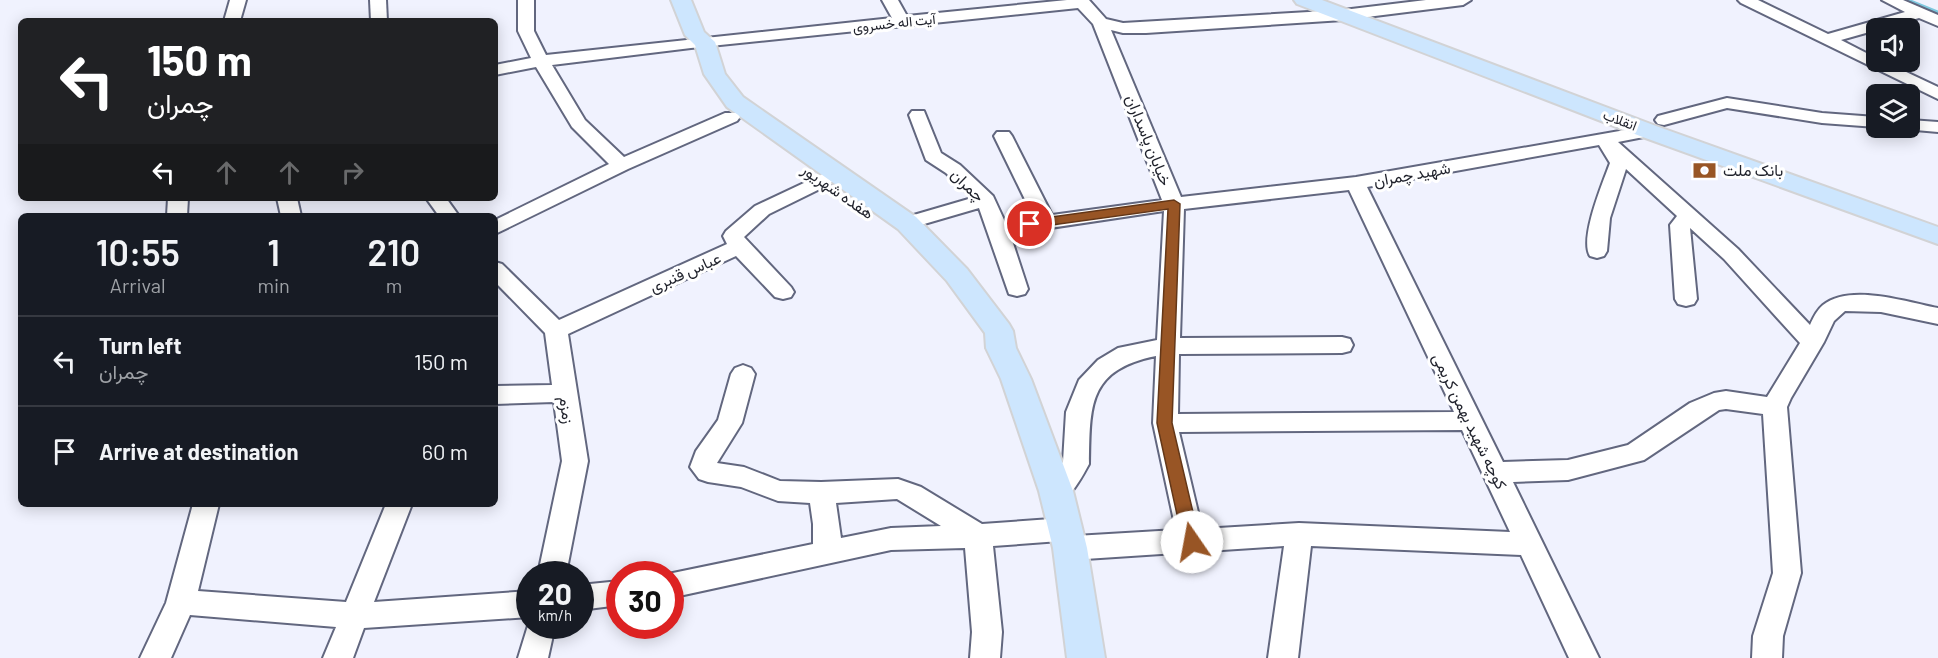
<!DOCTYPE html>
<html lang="en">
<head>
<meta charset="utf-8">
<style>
	:root { --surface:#171b24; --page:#20242c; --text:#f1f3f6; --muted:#9ea1a6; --line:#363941 }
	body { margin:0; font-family:Barlow,Vazirmatn,sans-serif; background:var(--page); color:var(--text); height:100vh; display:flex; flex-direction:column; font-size:22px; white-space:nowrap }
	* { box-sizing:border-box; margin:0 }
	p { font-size:20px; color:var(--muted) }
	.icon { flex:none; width:33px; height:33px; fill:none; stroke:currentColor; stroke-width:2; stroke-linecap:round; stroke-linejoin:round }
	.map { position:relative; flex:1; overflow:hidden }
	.panel { position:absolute; left:18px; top:213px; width:480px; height:294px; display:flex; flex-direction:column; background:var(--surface); border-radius:9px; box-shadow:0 3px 15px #0003 }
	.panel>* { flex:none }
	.hud { position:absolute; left:18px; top:18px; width:480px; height:183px; border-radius:9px; box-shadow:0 3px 15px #0003; background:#202124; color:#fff; overflow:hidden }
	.controls { position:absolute; left:1866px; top:18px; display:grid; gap:12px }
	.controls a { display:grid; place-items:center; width:54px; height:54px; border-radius:9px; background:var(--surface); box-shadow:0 3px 15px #0003; font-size:30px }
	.speed { position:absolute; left:516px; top:561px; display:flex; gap:12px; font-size:30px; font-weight:700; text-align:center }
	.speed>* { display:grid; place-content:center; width:78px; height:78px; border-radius:50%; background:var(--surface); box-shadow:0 3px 15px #0003; line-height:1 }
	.speed small { font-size:15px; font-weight:400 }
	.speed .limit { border:9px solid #d22; background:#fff; color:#111 }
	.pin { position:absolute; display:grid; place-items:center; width:51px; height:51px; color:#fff; margin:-26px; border:3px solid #fff; border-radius:50%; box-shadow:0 2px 6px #0007 }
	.me { position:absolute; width:66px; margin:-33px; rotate:348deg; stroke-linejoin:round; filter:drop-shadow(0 0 4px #0008) }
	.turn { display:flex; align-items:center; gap:21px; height:126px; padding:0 30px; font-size:27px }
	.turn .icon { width:78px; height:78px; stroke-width:2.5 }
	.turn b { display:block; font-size:42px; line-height:51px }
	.lanes { display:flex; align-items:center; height:57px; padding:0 30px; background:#0003; justify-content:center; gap:30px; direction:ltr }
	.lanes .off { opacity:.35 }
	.eta { display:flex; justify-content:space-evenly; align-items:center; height:102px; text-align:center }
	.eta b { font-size:36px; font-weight:600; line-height:42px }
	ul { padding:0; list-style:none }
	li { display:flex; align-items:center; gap:18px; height:90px; padding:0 30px; border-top:2px solid var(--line) }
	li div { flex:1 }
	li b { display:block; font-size:22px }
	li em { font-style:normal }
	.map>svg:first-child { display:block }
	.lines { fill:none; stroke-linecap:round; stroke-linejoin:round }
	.stream { stroke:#7ec8df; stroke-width:4.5 }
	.minor-casing { stroke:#62677f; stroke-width:4 }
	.major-casing { stroke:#d2d3d5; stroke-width:4 }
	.minor { fill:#fff; fill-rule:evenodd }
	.major { fill:#cde6fe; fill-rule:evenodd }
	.route { fill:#985525; stroke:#633718; stroke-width:1.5 }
	.labels { text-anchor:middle; stroke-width:6; stroke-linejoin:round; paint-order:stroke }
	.far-street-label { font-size:14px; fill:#1f212b; stroke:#fff }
	.street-label { font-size:16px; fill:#1f212b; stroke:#fff }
	.poi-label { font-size:16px; fill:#1f212b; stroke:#fff; text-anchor:start }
</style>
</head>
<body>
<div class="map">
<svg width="1938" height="658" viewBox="0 0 1938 658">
	<rect width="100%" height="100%" fill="#f0f2fe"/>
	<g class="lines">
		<path class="stream" d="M1906 0 1938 13"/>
		<defs>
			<g id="minor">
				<path d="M230 0H246L240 21H224Z"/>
				<path d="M370 0H386L387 21H371Z"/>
				<path d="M518 0H534V31L546 55 892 18 882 0H898L907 16 1067 0H1089L1106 19 1123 23 1343 10 1426 0H1471L1463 5 1343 20 1146 33H1123L1111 30 1181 197 1356 177 1648 126 1654 127 1657 131 1654 135 1618 142 1738 249 1810 325C1813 318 1817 310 1823 305 1850 283 1907 302 1938 308V324L1881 312 1845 311 1834 321 1824 342 1791 398 1787 407 1801 573 1783 636 1782 658H1752L1753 636 1773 573 1763 414 1726 409 1719 410 1644 460 1568 480 1513 482 1599 658H1569L1521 555 1311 546 1298 658H1268L1284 546 1070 560 1060 556 1056 548 1060 541 993 546 1002 632 1000 658H970L972 632 965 548 891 550 670 598V574H668L813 544V524L810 503 778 501 741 487 708 482 699 479 690 467 696 451 718 420 731 374 735 368 743 365 751 368 755 374 742 423 717 463 744 467 780 481 821 482 898 479 921 487 982 524 1065 518 1075 521 1078 529 1075 536 1176 530 1153 423 1156 356C1088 370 1090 405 1089 464 1083 475 1070 501 1056 501 1055 501 1048 499 1047 498L1043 491 1063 462 1066 412 1079 380 1098 360 1118 348 1157 340 1164 211 1010 234 1028 289 1025 294 1017 296 1009 294 979 208 907 229 900 227 897 223 900 219 972 198 946 173 926 160 909 115 912 111H924L941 153 960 165 993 196 1005 222 1034 218 994 136 997 132H1009L1012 136 1052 215 1162 200 1093 24 1078 8 691 48 552 65 585 120 624 157 725 113H737L740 117 737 121 628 169 495 234V220L609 164 572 127 536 67 495 75V65L531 58 518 31ZM1599 145 1610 163C1603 182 1579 239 1590 256L1597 258 1604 256 1607 251 1610 218 1626 169 1677 216 1670 225 1675 299 1678 304 1686 306 1694 304 1697 299 1690 228 1724 259 1800 343 1767 397 1726 391 1714 393 1690 403 1628 445 1568 460 1503 462 1367 187ZM1349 190 1454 412 1178 414 1179 354 1342 353 1350 351 1353 345 1350 339 1342 337 1180 338 1184 209ZM1462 430 1510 532 1299 523 1202 529 1179 432ZM897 499 941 526 891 528 841 538 836 503Z"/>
				<path d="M1738 0H1758L1828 34 1905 12 1882 0H1903L1938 15V26L1919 18 1841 40 1876 58V62H1885L1938 87V99L1741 3Z"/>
				<path d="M1727 98 1822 113 1876 117V127L1822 123 1727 108 1664 125 1658 124 1655 120 1658 116Z"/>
				<path d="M1910 120 1938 122V132L1904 129 1910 128Z"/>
				<path d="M823 174 830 176 833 180 830 184 769 214 744 237 791 287 794 292 791 297 783 299 775 297 736 256 568 334 588 461 566 574H538L562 461 554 402 495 404V386L552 385 545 333 495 282V262L502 264 559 320 727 244 723 236 726 231 755 206Z"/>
				<path d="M168 198H188L187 216H167Z"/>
				<path d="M277 198H297L301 216H281Z"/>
				<path d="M426 198H446L459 216H439Z"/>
				<path d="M193 504H219L198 591 346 602 386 504H412L374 602 530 591V617L364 628 353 658H323L336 627 190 615 171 658H140L166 603Z"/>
				<path d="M620 581V605L580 610V585Z"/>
				<path d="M530 619V626H555L548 658H518Z"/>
			</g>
			<g id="major">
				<path d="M671 0H691L704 32 715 42 725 74 743 97 916 217 967 269 1009 324 1013 331 1016 348 1031 379 1073 491 1087 548 1105 658H1067L1053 548 1039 491 1001 379 986 348 985 333 947 281 898 229 727 107 704 74 695 45 685 35Z"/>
				<path d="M1294 0H1322L1656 126 1938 227V244L1640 136 1297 4Z"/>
			</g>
		</defs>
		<use href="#minor" class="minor-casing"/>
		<use href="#major" class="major-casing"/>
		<use href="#minor" class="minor"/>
		<use href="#major" class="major"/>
	</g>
	<path class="route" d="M1174 200 1180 204 1172 423 1200 542 1197 547 1192 549 1186 547 1183 542 1157 423 1168 209 1030 228 1024 224 1030 220Z"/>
	<defs>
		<symbol id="bank-bare" viewBox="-9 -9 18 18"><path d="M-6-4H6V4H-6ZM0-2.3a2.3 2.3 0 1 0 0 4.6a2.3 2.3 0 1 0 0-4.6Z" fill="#985525" stroke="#fff" stroke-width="2.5" paint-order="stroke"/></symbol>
	</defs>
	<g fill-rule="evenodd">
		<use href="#bank-bare" x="1688" y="154" width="33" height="33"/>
	</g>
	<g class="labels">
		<g class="far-street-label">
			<text transform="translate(894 23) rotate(-6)" y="5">آیت اله خسروی</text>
			<text transform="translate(1620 120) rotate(21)" y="5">انقلاب</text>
		</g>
		<g class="street-label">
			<text transform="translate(1149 140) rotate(68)" y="6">خیابان پاسداران</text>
			<text transform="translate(1412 174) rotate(-10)" y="6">شهید چمران</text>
			<text transform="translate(968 185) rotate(44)" y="6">چمران</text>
			<text transform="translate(838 191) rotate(35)" y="6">هفده شهریور</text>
			<text transform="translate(685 272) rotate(-24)" y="6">عباس قنبری</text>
			<text transform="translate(567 410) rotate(82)" y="6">زمزم</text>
			<text transform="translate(1470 421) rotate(64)" y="6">کوچه شهید بهمن کریمی</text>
		</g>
		<g class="poi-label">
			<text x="1723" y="176">بانک ملت</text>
		</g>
	</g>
</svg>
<div class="controls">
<a><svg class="icon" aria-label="sound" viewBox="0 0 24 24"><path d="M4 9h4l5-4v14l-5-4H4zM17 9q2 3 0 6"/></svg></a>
<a><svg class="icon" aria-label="layers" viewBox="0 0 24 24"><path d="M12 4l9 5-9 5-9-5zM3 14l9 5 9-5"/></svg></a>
</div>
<div class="speed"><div>20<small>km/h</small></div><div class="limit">30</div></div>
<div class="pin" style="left:1030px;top:224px;background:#d93025"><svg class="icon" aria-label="arrive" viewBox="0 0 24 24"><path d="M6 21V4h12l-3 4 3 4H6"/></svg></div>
<svg class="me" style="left:1192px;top:542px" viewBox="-20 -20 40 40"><circle r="19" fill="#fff"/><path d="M0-13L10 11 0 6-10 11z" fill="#985525"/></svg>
<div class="hud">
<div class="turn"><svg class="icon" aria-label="left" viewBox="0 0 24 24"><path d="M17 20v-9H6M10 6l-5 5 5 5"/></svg><div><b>150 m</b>چمران</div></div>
<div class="lanes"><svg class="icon" aria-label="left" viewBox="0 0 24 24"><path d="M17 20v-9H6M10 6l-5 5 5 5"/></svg><svg class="icon off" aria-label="ahead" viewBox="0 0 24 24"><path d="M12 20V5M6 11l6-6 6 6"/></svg><svg class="icon off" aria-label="ahead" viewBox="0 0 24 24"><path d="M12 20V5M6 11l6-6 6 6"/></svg><svg class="icon off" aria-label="right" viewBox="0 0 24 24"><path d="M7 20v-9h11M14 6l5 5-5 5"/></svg></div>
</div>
<section class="panel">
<div class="eta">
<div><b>10:55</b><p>Arrival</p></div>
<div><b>1</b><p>min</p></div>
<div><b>210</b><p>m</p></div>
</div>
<ul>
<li><svg class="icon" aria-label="left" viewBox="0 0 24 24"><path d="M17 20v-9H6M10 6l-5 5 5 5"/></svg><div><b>Turn left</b><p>چمران</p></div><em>150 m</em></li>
<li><svg class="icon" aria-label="arrive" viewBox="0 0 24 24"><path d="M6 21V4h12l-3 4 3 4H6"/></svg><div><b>Arrive at destination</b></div><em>60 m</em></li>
</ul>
</section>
</div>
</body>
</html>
